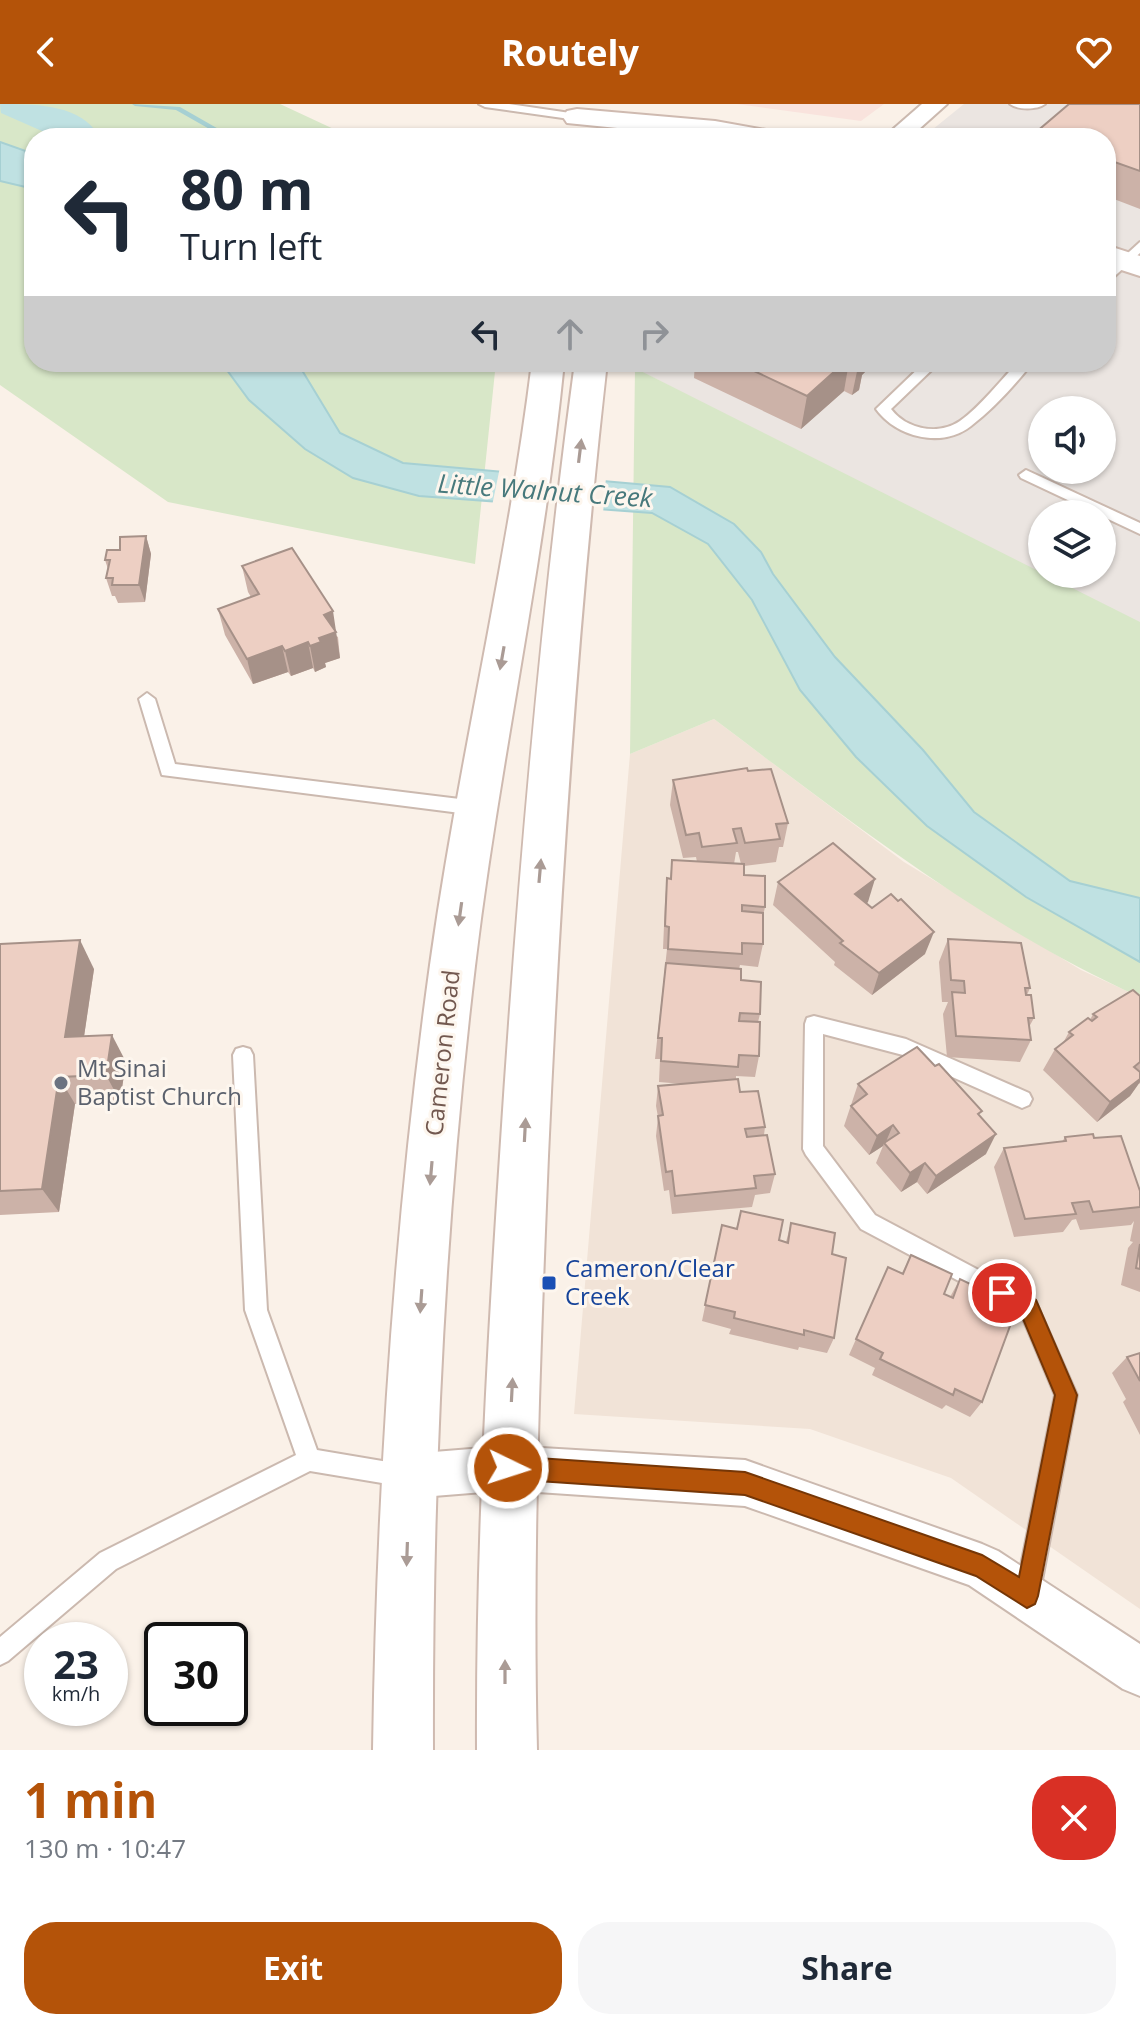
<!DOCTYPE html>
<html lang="en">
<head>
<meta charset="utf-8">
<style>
	:root { --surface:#fff; --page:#f6f6f7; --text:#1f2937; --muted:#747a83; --accent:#b45309 }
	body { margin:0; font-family:"Open Sans",sans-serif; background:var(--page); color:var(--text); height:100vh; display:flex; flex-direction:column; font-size:30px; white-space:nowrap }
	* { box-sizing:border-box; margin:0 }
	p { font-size:26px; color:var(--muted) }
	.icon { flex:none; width:44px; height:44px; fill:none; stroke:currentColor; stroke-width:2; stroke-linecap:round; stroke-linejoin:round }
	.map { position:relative; height:1646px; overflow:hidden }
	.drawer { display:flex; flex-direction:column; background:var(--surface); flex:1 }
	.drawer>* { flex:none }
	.banner { position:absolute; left:24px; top:24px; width:1092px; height:244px; border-radius:32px; box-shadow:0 2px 6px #0004; background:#fff; color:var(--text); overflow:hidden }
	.tools { position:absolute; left:1028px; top:292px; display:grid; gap:16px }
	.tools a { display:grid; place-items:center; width:88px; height:88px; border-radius:50%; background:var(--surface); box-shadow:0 2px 6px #0004; font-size:40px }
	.speed { position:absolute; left:24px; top:1518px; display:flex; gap:16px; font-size:40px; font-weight:700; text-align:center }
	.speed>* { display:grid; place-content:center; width:104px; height:104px; border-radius:50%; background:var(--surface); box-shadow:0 2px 6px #0004; line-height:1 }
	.speed small { font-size:20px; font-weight:400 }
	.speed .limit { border:4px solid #111; border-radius:12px; background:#fff; color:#111 }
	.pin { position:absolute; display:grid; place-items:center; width:68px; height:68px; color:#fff; margin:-34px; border:4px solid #fff; border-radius:50%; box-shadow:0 2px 8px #0007 }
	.me { position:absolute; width:88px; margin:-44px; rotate:94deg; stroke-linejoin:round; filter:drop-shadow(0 0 6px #0008) }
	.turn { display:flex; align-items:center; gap:28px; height:168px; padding:0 24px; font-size:36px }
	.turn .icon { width:104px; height:104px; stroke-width:2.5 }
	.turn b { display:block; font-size:56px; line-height:68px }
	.lanes { display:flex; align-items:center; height:76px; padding:0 24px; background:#0003; justify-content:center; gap:40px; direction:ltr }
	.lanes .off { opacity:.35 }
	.round { display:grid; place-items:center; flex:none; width:84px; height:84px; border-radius:32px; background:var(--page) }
	.overview { display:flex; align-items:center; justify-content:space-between; height:136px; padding:0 24px }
	h1 { font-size:48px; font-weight:700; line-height:60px; color:var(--accent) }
	.button { display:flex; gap:16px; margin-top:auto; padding:16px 24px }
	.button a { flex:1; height:92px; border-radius:32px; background:var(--accent); color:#fff; font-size:32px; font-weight:700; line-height:92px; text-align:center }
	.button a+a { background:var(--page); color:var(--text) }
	header { display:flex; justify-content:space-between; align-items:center; height:104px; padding:0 24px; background:var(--accent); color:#fff; font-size:36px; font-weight:700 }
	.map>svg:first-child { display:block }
	.residential { fill:#f1e3d7 }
	.commercial { fill:#f9e3dd }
	.industrial { fill:#ebe5e1; fill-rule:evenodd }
	.green { fill:#d8e7c8 }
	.water { fill:#bfe1e2; stroke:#a6d0d3; stroke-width:2 }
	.pier { fill:#faf1e8 }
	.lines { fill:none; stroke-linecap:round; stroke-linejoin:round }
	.stream { fill:#a6d0d3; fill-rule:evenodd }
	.river { fill:#bfe1e2; fill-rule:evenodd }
	.lane-casing { stroke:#cbb9af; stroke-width:4 }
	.street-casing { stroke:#cbb9af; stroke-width:4 }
	.secondary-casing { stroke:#cfbab0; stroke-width:4 }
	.lane { fill:#fff; fill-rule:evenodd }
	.street { fill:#fff; fill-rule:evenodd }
	.secondary { fill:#fff; fill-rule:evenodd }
	.wall { fill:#ccb2a8; fill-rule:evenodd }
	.shaded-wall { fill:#a69188 }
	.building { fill:#edcfc3; stroke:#a69188; stroke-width:2 }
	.oneway { fill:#aa9b95 }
	.route { fill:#b45309; stroke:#753606; stroke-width:2 }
	.worship-dot { fill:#6b7280; stroke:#fdf6ee; stroke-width:3 }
	.transit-dot { fill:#1a4fb4; stroke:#fdf6ee; stroke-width:3 }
	.labels { text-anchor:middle; stroke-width:6; stroke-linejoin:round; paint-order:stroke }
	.street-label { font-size:24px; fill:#72584f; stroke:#fdf6ee }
	.worship-label { font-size:24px; fill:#5b616d; stroke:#fdf6ee; text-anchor:start }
	.transit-label { font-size:24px; fill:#164399; stroke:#fdf6ee; text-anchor:start }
	.water-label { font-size:26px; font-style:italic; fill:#47797c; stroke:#fdf6ee }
</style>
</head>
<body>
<header><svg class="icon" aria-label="back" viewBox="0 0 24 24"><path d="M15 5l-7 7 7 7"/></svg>Routely<svg class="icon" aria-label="heart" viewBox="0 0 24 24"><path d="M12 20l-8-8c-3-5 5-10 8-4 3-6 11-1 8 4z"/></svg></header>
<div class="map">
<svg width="1140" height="1646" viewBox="0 0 1140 1646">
	<rect width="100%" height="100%" fill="#faf1e8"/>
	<path class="residential" d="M714 615 904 758 1081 866 1140 893V1505L951 1374 810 1325 574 1310 630 650Z"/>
	<path class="commercial" d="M737 0H884L861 17Z"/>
	<path class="industrial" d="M964 0H1140V526L635 264 642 258H1106V34H922ZM1042 306H1102V366H1042ZM1042 410H1102V470H1042Z"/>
	<g class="green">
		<path d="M0 0H280L353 34H34V258H496L475 460 168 398 0 281Z"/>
		<path d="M635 264 1140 518V893C984 823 850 717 714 615L630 650Z"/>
	</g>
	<g class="water">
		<path d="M0 38 34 50V85L0 77Z"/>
		<path d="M221 258H297L340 329 403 359 670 383 734 420 761 448 773 470 835 553 923 646 974 708 1070 777 1140 794V858L1026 793 927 722 856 653 800 586 752 496 708 440 652 409 419 392 353 374 305 345 249 296Z"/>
	</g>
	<path class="pier" d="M500 363 606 373 603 410 492 402Z"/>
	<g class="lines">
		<path class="stream" d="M132 0 180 3 229 31 224 34H215L220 31 176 6 135 2Z"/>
		<path class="river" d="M0 0C32 0 75 0 95 26L93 34H51V31L1 9Z"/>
		<defs>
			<g id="lane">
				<path d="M479 0H509L577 10 583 13 577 16 485 3Z"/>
				<path d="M1010 0H1045C1037 6 1018 6 1010 0Z"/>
				<path d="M1140 138V149L1106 180V169Z"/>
				<path d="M925 258H940L891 305C906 325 938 332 960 317 981 302 1000 277 1018 258H1033C1016 280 993 305 971 322 942 345 896 333 876 305Z"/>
				<path d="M1026 366 1140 419V430L1021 374 1019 371Z"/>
				<path d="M147 589 155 595 175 660 476 697 485 704 476 711 162 671 139 595Z"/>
				<path d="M814 912 906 935 1029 989 1032 995 1029 1001 1022 1004 903 951 823 930V1042L875 1111 1035 1196 1077 1291 1039 1492 1035 1500 1027 1504 1019 1500 1015 1492 1055 1291 1021 1210 861 1125 806 1051 803 1045 805 920 807 914Z"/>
				<path d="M243 943 250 945 253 951 267 1206 317 1346 406 1361 414 1364 417 1372 414 1380 406 1383 310 1367 116 1465 8 1557 0 1561V1533L100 1449 296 1351 245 1206 233 951 236 945Z"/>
			</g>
			<g id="street">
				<path d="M922 0H947L909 34H883Z"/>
				<path d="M508 1342 745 1356 982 1440 998 1447 1140 1540V1592L1123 1585 969 1481 745 1402 508 1386 409 1394 393 1388 387 1372 393 1356 409 1350Z"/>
			</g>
			<g id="secondary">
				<path d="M577 5 715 17 777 28 781 34H718L567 19 563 13 567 7Z"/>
				<path d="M1106 141 1140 152V172L1106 161Z"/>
				<path d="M532 258H564C544 461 499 660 475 862 444 1122 432 1384 433 1646H373C377 1383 394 1122 430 861 458 659 507 461 532 258Z"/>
				<path d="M575 258H607C577 522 560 787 548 1052 540 1250 532 1448 537 1646H477C476 1448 487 1250 500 1052 517 786 539 522 575 258Z"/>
			</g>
		</defs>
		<use href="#lane" class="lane-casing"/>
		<use href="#street" class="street-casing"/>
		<use href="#secondary" class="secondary-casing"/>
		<use href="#lane" class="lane"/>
		<use href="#street" class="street"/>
		<use href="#secondary" class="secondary"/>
	</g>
	<g class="wall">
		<path d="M1140 0V105L1106 92V34Z"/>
		<path d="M1035 29 1048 34H1034Z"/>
		<path d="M695 258H895V260L871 262 862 271 859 286 852 291 844 287 801 325 694 274Z"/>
		<path d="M146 432 151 450 145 498 118 499 115 492H112L106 474 108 465 105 456 120 446Z"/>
		<path d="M242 462 338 533 340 554 325 559 326 563 315 568 313 564 291 572 288 568 253 580 225 531 218 505 251 493 248 488Z"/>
		<path d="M748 667 788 719 783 743H779L776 758 744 762V771L765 803 763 812V840L758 863 740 861 739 865 741 876 760 910 758 918 759 952 755 973 736 972V975L740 988 765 1023 764 1031 775 1070 770 1089 755 1091 752 1103 672 1110 669 1086 664 1087 656 1032 658 1013 656 1002 658 982 683 980 659 978 660 955H655L667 845H663L665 798 667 774 670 775 672 756 697 758 696 753 683 754 670 701 673 676ZM736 748H738L741 760H734Z"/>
		<path d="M778 778 868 798 866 800 925 850 872 891 834 861 835 858 773 801Z"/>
		<path d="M948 835 1030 884 1027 891 1034 914 1029 923 1031 936 1020 958 947 953 943 910 948 898H942L939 858Z"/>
		<path d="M0 840 94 865 84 932 126 958 120 997 75 1000 59 1108 0 1111Z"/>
		<path d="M1140 892V980L1139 979 1130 992 1097 1018 1043 966 1055 945 1063 939 1069 928 1090 916 1093 910Z"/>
		<path d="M858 980 980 1012 986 1050 927 1090 917 1078 901 1088 876 1059 883 1042 869 1051 844 1022Z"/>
		<path d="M1065 1033 1094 1034 1140 1087V1188L1121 1181 1128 1144 1133 1138 1130 1137 1134 1117 1131 1121 1080 1126 1076 1115 1072 1116 1063 1128 1014 1133 994 1063 1004 1044 1062 1038Z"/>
		<path d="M741 1107 779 1136 786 1138 791 1119 832 1150 834 1234 827 1249 799 1243 798 1246 729 1230 731 1225 702 1217 722 1121 736 1125Z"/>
		<path d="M911 1151 944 1190 950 1193 960 1175 995 1215 982 1298 970 1313 946 1301 942 1305 872 1271 875 1264 849 1251 888 1163 902 1169Z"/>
		<path d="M1140 1249V1331L1123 1298 1126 1295 1112 1269 1127 1253Z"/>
	</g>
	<g class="shaded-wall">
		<path d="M845 258H849L844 287 801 325 807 292Z"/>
		<path d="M859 258H872L871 262 862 271 859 286 852 291Z"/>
		<path d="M146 432 151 450 145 498 139 481Z"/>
		<path d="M333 507 340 554 325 559 326 563 315 568 310 542 319 534 324 511Z"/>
		<path d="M308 538 313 564 291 572 285 547Z"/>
		<path d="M282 542 288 568 253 580 247 555Z"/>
		<path d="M875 775 868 798 849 813 855 790Z"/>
		<path d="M934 828 925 850 872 891 879 869Z"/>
		<path d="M80 836 94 865 80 960 65 933Z"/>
		<path d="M112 931 126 958 120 997 106 971Z"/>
		<path d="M59 973 75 1000 59 1108 42 1085Z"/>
		<path d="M1140 975V978L1130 992 1097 1018 1110 998Z"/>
		<path d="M893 1021 885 1040 884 1039 883 1042 869 1051 877 1032Z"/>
		<path d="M996 1030 986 1050 927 1090 936 1072Z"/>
		<path d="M925 1059 917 1078 901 1088 910 1069Z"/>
	</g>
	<g class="building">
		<path d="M1069 0H1140V67L1106 55V34H1048L1035 29Z"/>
		<path d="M735 258H845L807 292Z"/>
		<path d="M146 432 139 481H112L113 474H106L110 456H105L107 446H120V433Z"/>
		<path d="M292 444 333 507 324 511 336 528 319 534 321 538 310 542 308 538 285 547 282 542 247 555 218 505 259 490 242 462Z"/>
		<path d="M747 664 748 667 771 665 788 719 776 720 780 735 745 739 741 724 733 725 737 739 702 743 699 729 686 731 673 676Z"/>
		<path d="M833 739 875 775 855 790 872 804 891 790 898 797 901 795 934 828 879 869 840 839 843 837 778 778Z"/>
		<path d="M672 756 744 760V771L765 772V803L742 801V807L763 809V840L742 839V850L668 845 669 823 665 822 667 774 671 775Z"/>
		<path d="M948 835 1021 839 1030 884H1025L1026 891H1031L1034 914H1028L1031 936 956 932 952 888 965 889 964 877 951 876Z"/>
		<path d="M80 836 65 933 112 931 106 971 59 973 42 1085 0 1087V840Z"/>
		<path d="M666 859 741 865V876L761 878 760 910 740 909 739 917 760 918 759 952 739 951 738 963 661 957 662 934H658Z"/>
		<path d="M1133 886 1140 892V958L1134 963 1140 968V975L1110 998 1055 945 1073 931 1069 928 1088 914 1092 917 1097 913 1093 910Z"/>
		<path d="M917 943 935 962 939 960 982 1007 978 1010 996 1030 936 1072 925 1059 910 1069 884 1039 899 1029 893 1021 877 1032 851 1002 867 990 858 980Z"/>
		<path d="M738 975 740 988 758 987 765 1023 745 1025 747 1033 767 1031 775 1070 754 1072 756 1084 675 1092 672 1067 666 1068 658 1012 663 1011 658 982Z"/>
		<path d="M1093 1030 1094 1034 1121 1032 1140 1087V1103L1093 1108 1089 1097 1072 1099 1076 1110 1025 1115 1004 1044 1066 1037 1065 1033Z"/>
		<path d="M741 1107 783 1116 779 1136 788 1139 791 1119 835 1129 832 1150 846 1154 834 1234 804 1226V1231L734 1214 735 1208 705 1201 722 1121 737 1125Z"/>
		<path d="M1140 1140V1165L1136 1164Z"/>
		<path d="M911 1151 952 1170 944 1190 953 1194 960 1175 1002 1195 995 1215 1010 1222 982 1298 955 1285 953 1291 880 1255 883 1249 856 1235 888 1163 903 1170Z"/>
		<path d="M1140 1249V1277L1127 1253Z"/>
	</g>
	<defs><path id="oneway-solid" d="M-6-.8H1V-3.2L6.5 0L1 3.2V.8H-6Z" transform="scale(2)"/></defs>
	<g class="oneway">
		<use href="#oneway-solid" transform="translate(580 347) rotate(-83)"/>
		<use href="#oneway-solid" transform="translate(502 554) rotate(100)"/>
		<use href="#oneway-solid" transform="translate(540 767) rotate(-85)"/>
		<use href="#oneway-solid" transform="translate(460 810) rotate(98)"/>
		<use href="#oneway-solid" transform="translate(525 1026) rotate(-87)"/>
		<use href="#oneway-solid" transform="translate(431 1069) rotate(95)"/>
		<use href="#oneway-solid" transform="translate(421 1197) rotate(94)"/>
		<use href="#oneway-solid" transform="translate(512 1286) rotate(-87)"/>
		<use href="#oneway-solid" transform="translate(407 1450) rotate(92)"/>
		<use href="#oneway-solid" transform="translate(505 1568) rotate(-90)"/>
	</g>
	<path class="route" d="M1002 1179 1036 1196 1077 1291 1038 1492 1035 1500 1027 1504 976 1472 745 1391 508 1375 500 1372 497 1364 500 1356 508 1352 745 1368 982 1451 1019 1473 1055 1291 1021 1210 994 1196 991 1189 994 1182Z"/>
	<circle class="worship-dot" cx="61" cy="979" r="8"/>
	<rect class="transit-dot" x="541" y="1171" width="16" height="16" rx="4"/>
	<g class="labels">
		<g class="street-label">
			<text transform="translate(443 949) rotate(-84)" y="8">Cameron Road</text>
		</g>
		<g class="worship-label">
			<text x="77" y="973">Mt Sinai<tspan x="77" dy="28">Baptist Church</tspan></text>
		</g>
		<g class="transit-label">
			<text x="565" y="1173">Cameron/Clear<tspan x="565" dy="28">Creek</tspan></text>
		</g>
		<g class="water-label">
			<text transform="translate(545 387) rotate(4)" y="9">Little Walnut Creek</text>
		</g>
	</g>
</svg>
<div class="tools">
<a><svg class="icon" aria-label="sound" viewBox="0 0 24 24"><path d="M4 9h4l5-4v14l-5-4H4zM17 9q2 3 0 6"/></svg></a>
<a><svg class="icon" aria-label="layers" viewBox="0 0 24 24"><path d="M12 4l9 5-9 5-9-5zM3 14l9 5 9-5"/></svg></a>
</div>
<div class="speed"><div>23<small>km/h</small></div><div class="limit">30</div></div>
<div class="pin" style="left:1002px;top:1189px;background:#d93025"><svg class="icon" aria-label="arrive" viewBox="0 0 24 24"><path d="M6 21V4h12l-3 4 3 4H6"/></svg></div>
<svg class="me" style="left:508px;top:1364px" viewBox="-20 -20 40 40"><circle r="17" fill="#b45309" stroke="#fff" stroke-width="3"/><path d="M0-11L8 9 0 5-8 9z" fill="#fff"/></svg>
<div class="banner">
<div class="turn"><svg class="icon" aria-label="left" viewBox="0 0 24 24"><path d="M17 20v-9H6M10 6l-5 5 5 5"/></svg><div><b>80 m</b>Turn left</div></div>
<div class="lanes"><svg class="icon" aria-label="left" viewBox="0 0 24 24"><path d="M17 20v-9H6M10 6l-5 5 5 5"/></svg><svg class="icon off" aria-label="ahead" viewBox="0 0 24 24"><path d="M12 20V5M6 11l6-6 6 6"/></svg><svg class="icon off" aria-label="right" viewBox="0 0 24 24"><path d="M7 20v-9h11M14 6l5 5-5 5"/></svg></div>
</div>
</div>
<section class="drawer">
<div class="overview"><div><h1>1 min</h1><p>130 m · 10:47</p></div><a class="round" style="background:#d93025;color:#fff"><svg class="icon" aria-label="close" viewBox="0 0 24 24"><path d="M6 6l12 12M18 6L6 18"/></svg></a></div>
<div class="button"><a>Exit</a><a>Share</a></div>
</section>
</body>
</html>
